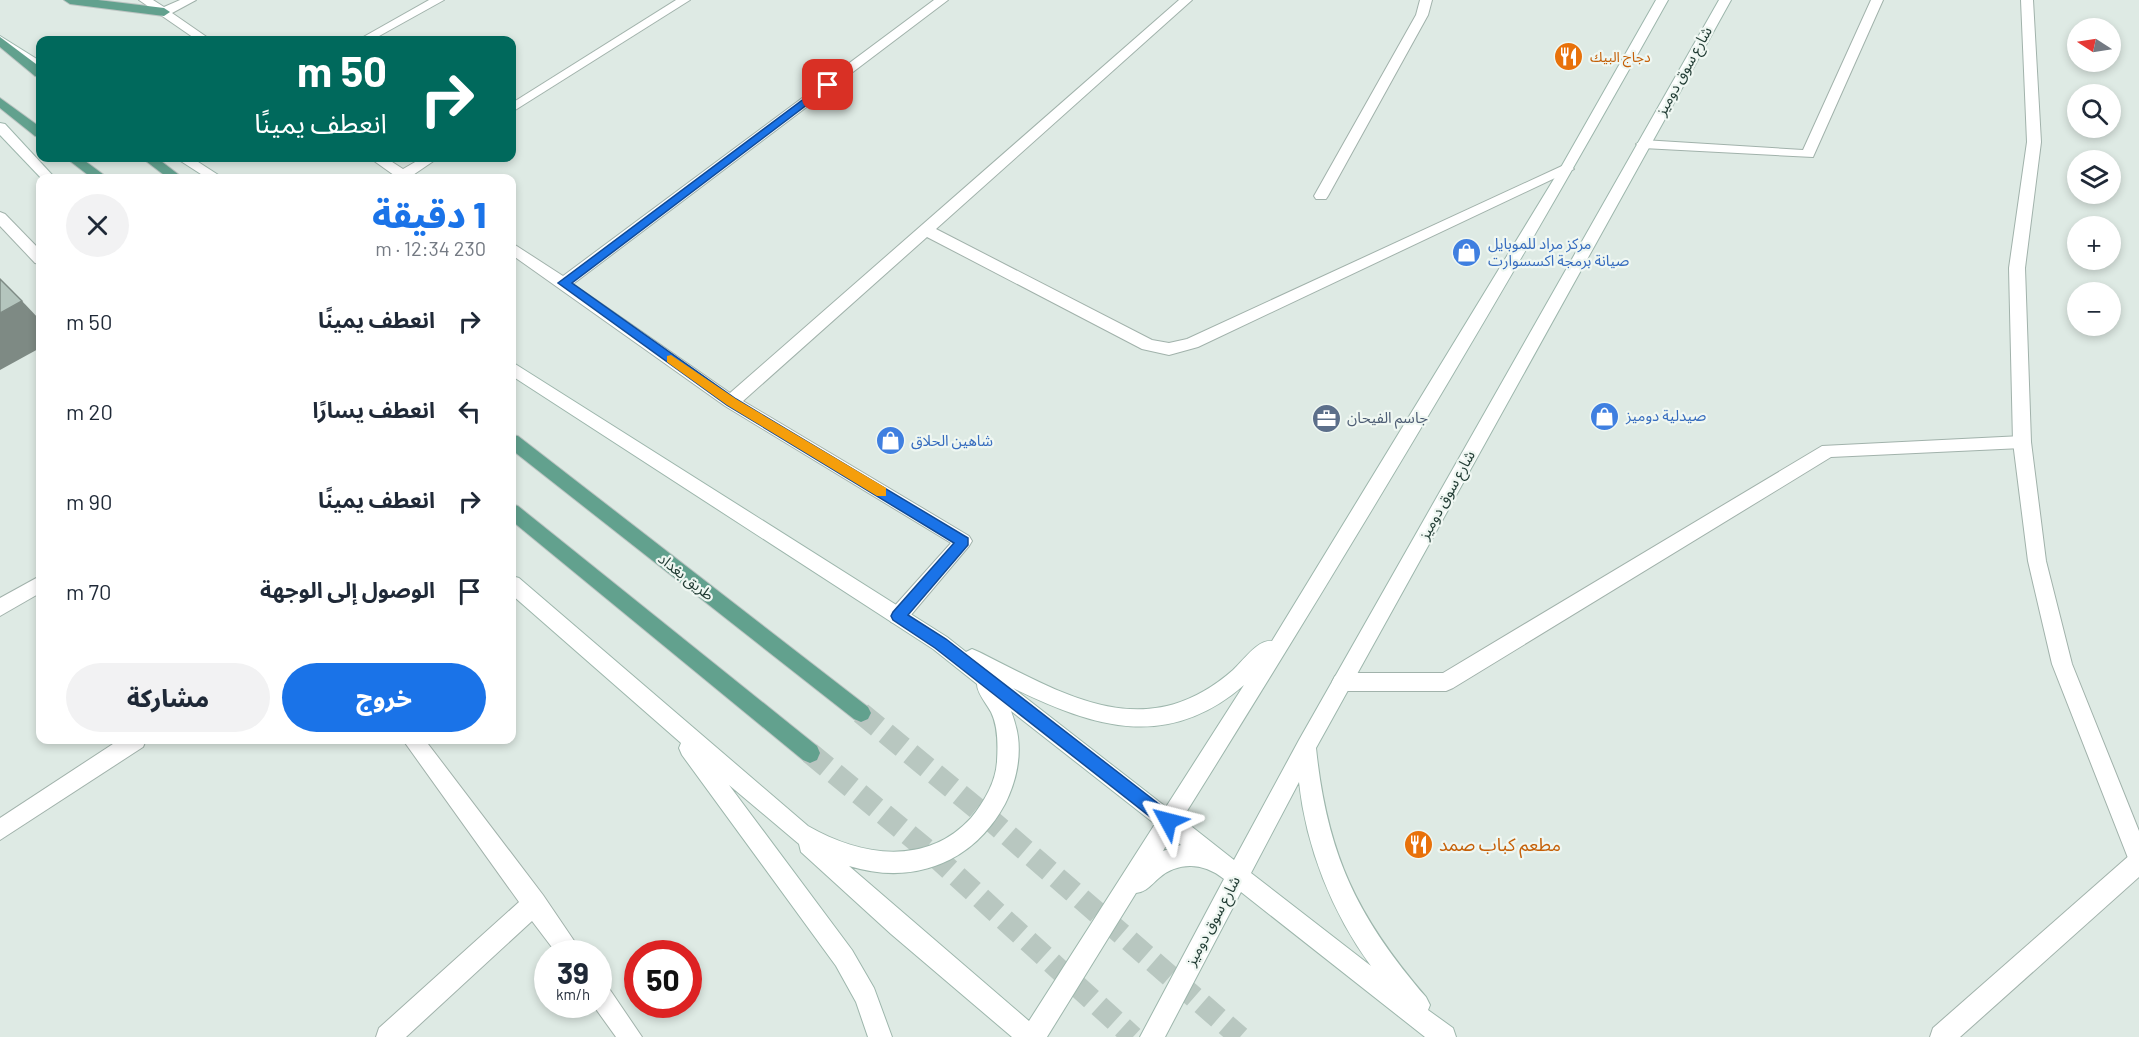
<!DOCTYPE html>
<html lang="ar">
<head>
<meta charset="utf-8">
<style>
	:root { --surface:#fff; --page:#f2f2f3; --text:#1f2937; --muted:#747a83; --accent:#1a73e8 }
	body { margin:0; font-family:Barlow,"Noto Sans Arabic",sans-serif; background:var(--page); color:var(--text); direction:rtl; height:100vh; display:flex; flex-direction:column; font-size:22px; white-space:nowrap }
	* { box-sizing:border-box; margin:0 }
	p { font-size:20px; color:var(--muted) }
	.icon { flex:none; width:33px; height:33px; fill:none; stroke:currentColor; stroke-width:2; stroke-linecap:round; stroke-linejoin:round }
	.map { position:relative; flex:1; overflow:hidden; direction:ltr }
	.details { position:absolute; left:36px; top:174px; width:480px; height:570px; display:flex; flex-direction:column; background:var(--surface); border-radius:12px; box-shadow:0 3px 9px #0003; direction:rtl }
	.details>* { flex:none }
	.banner { position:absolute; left:36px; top:36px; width:480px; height:126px; border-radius:12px; box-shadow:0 3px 9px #0003; direction:rtl; background:#00695c; color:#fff; overflow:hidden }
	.needle { width:39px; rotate:282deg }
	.buttons { position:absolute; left:2067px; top:18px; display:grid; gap:12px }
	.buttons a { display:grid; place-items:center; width:54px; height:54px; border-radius:50%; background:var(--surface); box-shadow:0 3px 9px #0003; font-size:30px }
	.speed { position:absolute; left:534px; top:940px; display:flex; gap:12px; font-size:30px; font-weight:700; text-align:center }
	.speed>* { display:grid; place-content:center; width:78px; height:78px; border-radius:50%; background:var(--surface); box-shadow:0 3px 9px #0003; line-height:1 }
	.speed small { font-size:15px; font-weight:400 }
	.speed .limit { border:9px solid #d22; background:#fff; color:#111 }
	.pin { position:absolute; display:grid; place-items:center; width:51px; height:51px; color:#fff; margin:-26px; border-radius:12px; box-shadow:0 3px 9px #0006 }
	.me { position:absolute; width:66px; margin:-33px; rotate:308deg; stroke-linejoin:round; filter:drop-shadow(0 0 4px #0008) }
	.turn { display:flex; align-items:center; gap:21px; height:126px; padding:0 30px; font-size:27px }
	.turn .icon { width:78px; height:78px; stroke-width:2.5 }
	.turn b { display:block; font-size:42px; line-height:51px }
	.round { display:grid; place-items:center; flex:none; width:63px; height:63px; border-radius:32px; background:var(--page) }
	.summary { display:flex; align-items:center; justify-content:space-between; height:102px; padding:0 30px }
	h1 { font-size:36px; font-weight:800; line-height:45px; color:var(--accent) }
	.button { display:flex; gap:12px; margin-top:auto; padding:12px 30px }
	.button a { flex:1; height:69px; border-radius:36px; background:var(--accent); color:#fff; font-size:24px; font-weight:800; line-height:69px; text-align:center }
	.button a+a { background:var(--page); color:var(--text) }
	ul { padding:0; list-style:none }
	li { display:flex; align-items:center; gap:18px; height:90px; padding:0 30px }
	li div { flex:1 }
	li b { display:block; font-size:22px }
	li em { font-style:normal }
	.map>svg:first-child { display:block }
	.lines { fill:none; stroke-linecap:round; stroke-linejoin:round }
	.primary-tunnel { stroke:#b8c7c0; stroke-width:22; stroke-dasharray:22 10; stroke-linecap:butt }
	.lane-casing { stroke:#a1b2ab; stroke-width:2 }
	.street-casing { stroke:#a1b2ab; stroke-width:2 }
	.secondary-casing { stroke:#9db6ac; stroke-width:2 }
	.primary-casing { stroke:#bcc4c2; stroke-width:2 }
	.lane { fill:#fff; fill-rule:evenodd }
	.street { fill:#fff; fill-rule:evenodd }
	.secondary { fill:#fff; fill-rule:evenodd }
	.primary { fill:#62a18e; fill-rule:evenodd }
	.shaded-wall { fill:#7e8a84 }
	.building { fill:#b4c5bd; stroke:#7e8a84; stroke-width:1.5 }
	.route { fill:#1a73e8; stroke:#114b97; stroke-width:1.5 }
	.slow { fill:#f59e0b }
	.labels { text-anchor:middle; stroke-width:4.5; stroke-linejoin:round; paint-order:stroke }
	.far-food-label { font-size:14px; fill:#c56008; stroke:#eff7f2; text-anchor:start }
	.street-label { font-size:15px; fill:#1f3a32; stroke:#eff7f2 }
	.shop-label { font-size:15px; fill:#366cbe; stroke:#eff7f2; text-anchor:start }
	.service-label { font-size:15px; fill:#4e5e75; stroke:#eff7f2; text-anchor:start }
	.near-food-label { font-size:18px; fill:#c56008; stroke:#eff7f2; text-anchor:start }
</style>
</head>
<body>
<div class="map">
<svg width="2139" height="1037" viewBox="0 0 2139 1037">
	<rect width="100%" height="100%" fill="#deeae4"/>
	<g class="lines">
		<g class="primary-tunnel">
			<path d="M861 713 986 816 1240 1037"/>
			<path d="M810 753 938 859 1133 1037"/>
		</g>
		<defs>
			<path id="lane" d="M2021 0H2033L2041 142 2025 268 2031 442 2046 561 2072 664 2139 831V869L2131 866 2128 858 2052 664 2028 561 2013 442 2009 268 2027 142Z"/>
			<g id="street">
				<path d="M139 0H153L164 7 180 0H196L172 13 211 40H197Z"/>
				<path d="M429 0H444L372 40H358Z"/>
				<path d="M676 0H690L512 112V103Z"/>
				<path d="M934 0H948L573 284 730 393 1179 0H1192L936 229 1152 340 1169 343 1187 339 1562 166 1567 165 1574 169 1198 347 1169 355 1142 349 927 237 743 401 969 536 972 541 969 546 905 622 898 624 891 622 888 616 891 610 951 543 725 406 512 255V243L563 276Z"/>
				<path d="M1420 0H1432L1428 15 1328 196 1326 199H1316L1314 196 1416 15Z"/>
				<path d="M1871 0H1883L1813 157 1643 148 1636 144 1643 140 1803 150Z"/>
				<path d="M370 158H386L403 169 422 158H438L413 175 415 178H398Z"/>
				<path d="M0 212 5 214 40 250V264L35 263 0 226Z"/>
				<path d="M2022 436 2028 437 2031 442 2028 447 2022 448 1831 457 1453 688 1446 691H1342L1335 688 1332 682 1335 676 1342 673H1443L1822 446Z"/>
				<path d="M40 576V593L0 616V598Z"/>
				<path d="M119 740H146L143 747 0 840V818Z"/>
				<path d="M403 740H425L543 895 583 954H557L532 921 406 1037H376L379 1028 519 902Z"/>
				<path d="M2139 851V877L1960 1037H1930L1933 1028 2131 854Z"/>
				<path d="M598 980 606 984 642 1037H616L593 1005H598Z"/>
			</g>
			<g id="secondary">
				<path d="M1656 0H1668C1514 277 1350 550 1182 819L1234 860 1299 740 1719 0H1731L1316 748C1327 854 1357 917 1426 997L1430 1005 1428 1010 1453 1028 1456 1037H1425L1241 892 1165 1037H1140L1224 879C1204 863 1179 861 1159 878 1151 885 1146 892 1136 893L1047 1037H1012L891 934 801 852 799 844 729 785 852 950 874 988 892 1037H868L856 1002 836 966 682 755 679 748 681 743 512 595V576L519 578 808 826C860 856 926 867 971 818 984 802 996 782 997 761 998 744 998 726 991 712 986 703 977 693 977 684L933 649 512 376V362L947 637 966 652 972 649 979 652C1067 696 1146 746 1233 670 1243 661 1258 639 1272 641L1560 169ZM1244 685 1166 807 1013 688C1095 728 1168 751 1244 685ZM1011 711 1155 824 1029 1021 849 866C913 886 973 863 1005 804 1015 784 1021 760 1018 737 1017 729 1014 719 1011 711ZM1299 782C1306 847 1332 913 1371 966L1251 873ZM1171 837 1181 845 1163 851Z"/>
				<path d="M0 36 40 61V70L0 46Z"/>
				<path d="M0 123 5 124 55 178H41L0 135Z"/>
				<path d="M176 158H192L223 178H207Z"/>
			</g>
			<g id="primary">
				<path d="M64 0H98L164 8 170 12 164 16 70 4Z"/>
				<path d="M0 37 40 67V77L35 76 0 47Z"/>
				<path d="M0 98 40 127V137L35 136 0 108Z"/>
				<path d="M66 158H81L108 178H92Z"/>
				<path d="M142 158H157L183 178H168Z"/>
				<path d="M512 435 518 436 868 707 871 713 868 719 861 722 854 719 512 450Z"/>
				<path d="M512 504 518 506 817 746 820 753 817 760 810 763 803 760 512 521Z"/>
			</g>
		</defs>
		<use href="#lane" class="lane-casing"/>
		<use href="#street" class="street-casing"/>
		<use href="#secondary" class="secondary-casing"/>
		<use href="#primary" class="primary-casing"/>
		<use href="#lane" class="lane"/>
		<use href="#street" class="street"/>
		<use href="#secondary" class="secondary"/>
		<use href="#primary" class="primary"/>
	</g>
	<path class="shaded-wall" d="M22 301 40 320V348L0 370V313Z"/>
	<path class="building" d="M0 279 22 301 0 313Z"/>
	<path class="route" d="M825 83 833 85 572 283 736 399 968 538V545L908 615 946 639 1173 815 1176 821 1173 826 1168 829 1162 826 935 648 893 620 891 616 893 612 954 543 727 405 558 283Z"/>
	<path class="slow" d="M671 355 736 399 886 488V496H877L727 405 667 362V356Z"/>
	<defs>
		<symbol id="restaurant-disc" viewBox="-11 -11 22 22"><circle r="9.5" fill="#e8710a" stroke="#eff7f2"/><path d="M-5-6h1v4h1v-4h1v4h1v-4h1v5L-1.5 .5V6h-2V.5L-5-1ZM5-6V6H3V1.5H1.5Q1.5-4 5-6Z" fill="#fff"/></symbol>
		<symbol id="shop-disc" viewBox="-11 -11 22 22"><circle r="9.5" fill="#3f7fe0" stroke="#eff7f2"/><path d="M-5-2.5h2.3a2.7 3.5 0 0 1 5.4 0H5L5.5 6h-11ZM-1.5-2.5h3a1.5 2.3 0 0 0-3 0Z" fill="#fff"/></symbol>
		<symbol id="office-disc" viewBox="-11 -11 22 22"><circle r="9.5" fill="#5c6f8a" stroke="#eff7f2"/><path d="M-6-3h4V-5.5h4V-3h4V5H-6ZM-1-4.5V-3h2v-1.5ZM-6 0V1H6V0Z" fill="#fff"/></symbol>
	</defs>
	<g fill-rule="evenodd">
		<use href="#restaurant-disc" x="1552" y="40" width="33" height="33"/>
		<use href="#shop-disc" x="1450" y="236" width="33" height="33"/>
		<use href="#shop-disc" x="1588" y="400" width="33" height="33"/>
		<use href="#office-disc" x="1310" y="402" width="33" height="33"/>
		<use href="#shop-disc" x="874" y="424" width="33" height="33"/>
		<use href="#restaurant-disc" x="1402" y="828" width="33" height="33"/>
	</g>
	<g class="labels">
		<g class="far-food-label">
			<text x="1590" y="62">دجاج البيك</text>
		</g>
		<g class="street-label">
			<text transform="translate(1684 71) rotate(-61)" y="5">شارع سوق دوميز</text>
			<text transform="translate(1447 495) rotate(-61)" y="5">شارع سوق دوميز</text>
			<text transform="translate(686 577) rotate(38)" y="5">طريق بغداد</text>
			<text transform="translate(1213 921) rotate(-62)" y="5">شارع سوق دوميز</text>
		</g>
		<g class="shop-label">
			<text x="1488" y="249">مركز مراد للموبايل<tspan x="1488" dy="17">صيانة برمجة اكسسوارت</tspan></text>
			<text x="1626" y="421">صيدلية دوميز</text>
			<text x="911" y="446">شاهين الحلاق</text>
		</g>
		<g class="service-label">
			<text x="1347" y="423">جاسم الفيحان</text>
		</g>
		<g class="near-food-label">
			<text x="1439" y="851">مطعم كباب صمد</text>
		</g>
	</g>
</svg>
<div class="buttons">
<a><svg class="needle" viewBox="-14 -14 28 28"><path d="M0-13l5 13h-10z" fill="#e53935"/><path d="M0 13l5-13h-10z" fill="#747a83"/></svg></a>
<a><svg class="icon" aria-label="search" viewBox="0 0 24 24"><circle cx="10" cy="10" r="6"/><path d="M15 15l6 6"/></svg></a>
<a><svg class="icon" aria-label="layers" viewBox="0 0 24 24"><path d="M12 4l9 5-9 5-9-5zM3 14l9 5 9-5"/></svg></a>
<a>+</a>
<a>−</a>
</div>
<div class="speed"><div>39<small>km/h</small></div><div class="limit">50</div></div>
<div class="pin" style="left:828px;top:85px;background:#d93025"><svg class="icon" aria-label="arrive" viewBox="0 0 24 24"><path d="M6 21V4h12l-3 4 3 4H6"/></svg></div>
<svg class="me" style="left:1168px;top:821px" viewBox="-20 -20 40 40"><path d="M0-17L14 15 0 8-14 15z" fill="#1a73e8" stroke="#fff" stroke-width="4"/></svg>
<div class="banner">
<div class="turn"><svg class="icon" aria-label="right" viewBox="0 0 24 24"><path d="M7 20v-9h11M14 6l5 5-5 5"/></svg><div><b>50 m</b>انعطف يمينًا</div></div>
</div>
<section class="details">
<div class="summary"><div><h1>1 دقيقة</h1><p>230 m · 12:34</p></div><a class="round"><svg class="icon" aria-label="close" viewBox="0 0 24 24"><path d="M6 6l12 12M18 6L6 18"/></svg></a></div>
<ul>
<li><svg class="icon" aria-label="right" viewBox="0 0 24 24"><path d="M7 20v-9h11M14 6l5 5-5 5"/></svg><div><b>انعطف يمينًا</b></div><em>50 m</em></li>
<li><svg class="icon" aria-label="left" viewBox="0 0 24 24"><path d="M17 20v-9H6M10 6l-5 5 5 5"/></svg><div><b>انعطف يسارًا</b></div><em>20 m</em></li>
<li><svg class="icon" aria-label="right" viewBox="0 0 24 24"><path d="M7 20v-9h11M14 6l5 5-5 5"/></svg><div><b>انعطف يمينًا</b></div><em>90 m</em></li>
<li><svg class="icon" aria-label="arrive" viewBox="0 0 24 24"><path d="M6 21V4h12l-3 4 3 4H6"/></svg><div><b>الوصول إلى الوجهة</b></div><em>70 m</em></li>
</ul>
<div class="button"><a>خروج</a><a>مشاركة</a></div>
</section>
</div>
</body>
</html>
